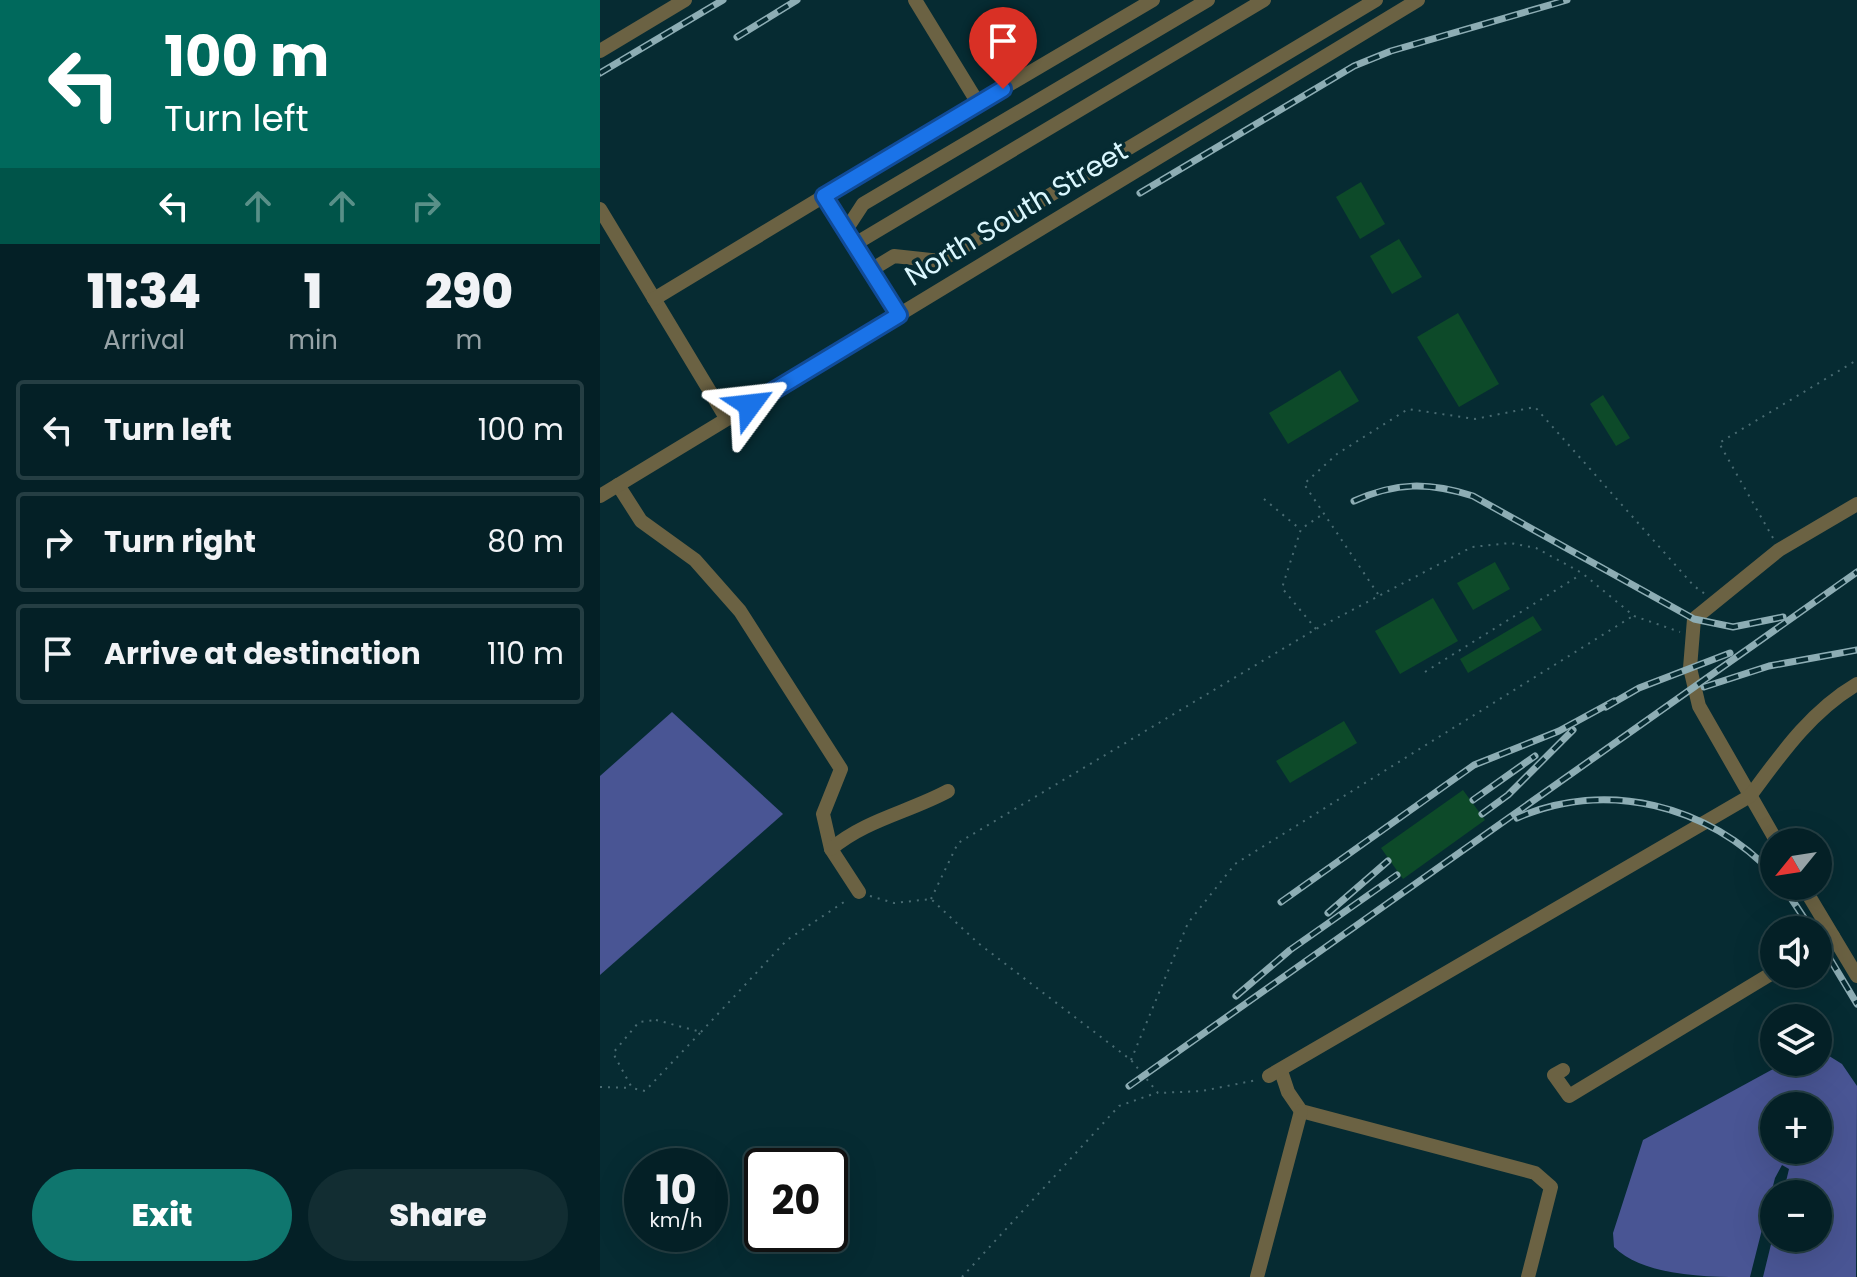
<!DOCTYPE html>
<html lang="en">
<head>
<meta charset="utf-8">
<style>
	:root { --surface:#042026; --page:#122d32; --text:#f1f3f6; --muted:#97a3a7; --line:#253e43; --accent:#0f766e }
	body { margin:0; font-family:Poppins,sans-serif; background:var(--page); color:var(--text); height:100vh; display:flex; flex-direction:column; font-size:30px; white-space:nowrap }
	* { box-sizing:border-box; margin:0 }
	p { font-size:26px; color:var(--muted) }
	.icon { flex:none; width:44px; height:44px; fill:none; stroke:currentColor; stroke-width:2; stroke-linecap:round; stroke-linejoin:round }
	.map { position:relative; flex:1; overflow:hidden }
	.drawer { display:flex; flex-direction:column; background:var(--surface); width:600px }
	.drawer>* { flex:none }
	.top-card { background:#00695c; color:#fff; overflow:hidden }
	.needle { width:52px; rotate:240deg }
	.buttons { position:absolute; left:1160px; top:828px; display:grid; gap:16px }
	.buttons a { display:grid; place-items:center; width:72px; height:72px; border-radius:50%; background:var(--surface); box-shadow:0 8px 32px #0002,0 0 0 2px var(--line); font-size:40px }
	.speed { position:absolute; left:24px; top:1148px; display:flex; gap:16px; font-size:40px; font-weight:700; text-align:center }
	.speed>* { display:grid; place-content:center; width:104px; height:104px; border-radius:50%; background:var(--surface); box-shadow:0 8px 32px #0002,0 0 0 2px var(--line); line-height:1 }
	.speed small { font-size:20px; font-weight:400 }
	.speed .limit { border:4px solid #111; border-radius:12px; background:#fff; color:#111 }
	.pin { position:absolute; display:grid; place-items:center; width:68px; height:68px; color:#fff; margin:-82px -34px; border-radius:50% 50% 50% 0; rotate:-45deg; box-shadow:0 0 8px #0007 }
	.pin .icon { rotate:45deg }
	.me { position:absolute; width:88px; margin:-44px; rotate:60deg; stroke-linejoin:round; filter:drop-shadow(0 0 6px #0008) }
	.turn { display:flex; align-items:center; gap:28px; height:168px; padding:0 32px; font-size:36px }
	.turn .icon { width:104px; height:104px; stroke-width:2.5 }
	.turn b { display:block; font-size:56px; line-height:68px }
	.lanes { display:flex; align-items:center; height:76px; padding:0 32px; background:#0003; justify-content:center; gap:40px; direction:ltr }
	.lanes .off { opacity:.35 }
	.eta { display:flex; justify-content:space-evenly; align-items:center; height:136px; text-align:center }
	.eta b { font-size:48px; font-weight:800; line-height:56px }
	.button { display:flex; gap:16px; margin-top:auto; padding:16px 32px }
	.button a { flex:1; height:92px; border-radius:48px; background:var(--accent); color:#fff; font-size:32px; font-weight:800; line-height:92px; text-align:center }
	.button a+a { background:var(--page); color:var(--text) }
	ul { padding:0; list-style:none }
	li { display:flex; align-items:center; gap:24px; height:100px; margin:0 16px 12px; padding:0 16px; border:4px solid var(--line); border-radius:8px }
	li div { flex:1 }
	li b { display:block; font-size:30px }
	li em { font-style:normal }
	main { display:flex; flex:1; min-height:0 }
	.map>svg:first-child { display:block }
	.water { fill:#495594; fill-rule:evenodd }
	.building { fill:#0d4a29 }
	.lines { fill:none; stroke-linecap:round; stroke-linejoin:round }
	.path { stroke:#496b72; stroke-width:2; stroke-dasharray:2 6; stroke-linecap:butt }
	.minor { stroke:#6b6243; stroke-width:14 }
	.rail-casing { stroke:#8dadb4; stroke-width:7 }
	.rail { stroke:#062b32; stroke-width:4; stroke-dasharray:12; stroke-linecap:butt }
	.route-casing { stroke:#114b97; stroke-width:20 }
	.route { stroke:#1a73e8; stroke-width:14 }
	.labels { text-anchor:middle; stroke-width:7; stroke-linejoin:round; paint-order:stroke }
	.street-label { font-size:28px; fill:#daf7fe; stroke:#062b32 }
</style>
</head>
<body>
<main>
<section class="drawer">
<div class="top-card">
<div class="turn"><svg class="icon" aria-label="left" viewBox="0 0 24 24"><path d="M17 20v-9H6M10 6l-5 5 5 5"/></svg><div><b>100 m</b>Turn left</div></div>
<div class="lanes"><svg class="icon" aria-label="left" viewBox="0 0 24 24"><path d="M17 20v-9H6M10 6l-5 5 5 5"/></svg><svg class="icon off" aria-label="ahead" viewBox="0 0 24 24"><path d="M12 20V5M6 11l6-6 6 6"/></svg><svg class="icon off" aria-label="ahead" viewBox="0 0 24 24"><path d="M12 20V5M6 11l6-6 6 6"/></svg><svg class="icon off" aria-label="right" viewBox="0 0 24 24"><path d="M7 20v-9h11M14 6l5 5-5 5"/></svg></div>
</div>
<div class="eta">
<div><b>11:34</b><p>Arrival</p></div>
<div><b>1</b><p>min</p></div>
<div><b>290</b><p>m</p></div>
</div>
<ul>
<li><svg class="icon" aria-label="left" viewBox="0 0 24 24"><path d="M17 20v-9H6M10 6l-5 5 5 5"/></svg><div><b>Turn left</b></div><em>100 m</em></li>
<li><svg class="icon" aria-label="right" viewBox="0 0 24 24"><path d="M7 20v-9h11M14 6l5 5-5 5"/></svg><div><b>Turn right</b></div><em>80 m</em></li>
<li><svg class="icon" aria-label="arrive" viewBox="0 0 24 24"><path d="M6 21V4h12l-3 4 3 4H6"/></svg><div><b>Arrive at destination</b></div><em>110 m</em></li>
</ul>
<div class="button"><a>Exit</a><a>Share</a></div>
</section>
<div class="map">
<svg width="1257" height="1277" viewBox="0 0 1257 1277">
	<rect width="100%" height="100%" fill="#062b32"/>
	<g class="water">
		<path d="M72 712 183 814 0 975V776Z"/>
		<path d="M1226 1054 1242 1064 1257 1086 1256 1277H1163L1174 1232V1238H1218V1194H1183L1189 1169 1182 1165 1175 1178 1150 1277C1109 1277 1044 1277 1014 1247L1013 1233 1043 1140 1186 1062H1218V1055ZM1174 1106H1218V1150H1174Z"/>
	</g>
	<g class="building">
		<path d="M761 182 785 224 760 239 736 197Z"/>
		<path d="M799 239 822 277 792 294 770 256Z"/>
		<path d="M858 313 899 384 859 407 817 337Z"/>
		<path d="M740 370 759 401 688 444 669 413Z"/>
		<path d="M1003 395 1030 438 1016 446 990 404Z"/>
		<path d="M895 562 910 589 873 610 857 583Z"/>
		<path d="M833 598 858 641 800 674 775 631Z"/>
		<path d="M933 616 942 630 868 673 860 659Z"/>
		<path d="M744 721 757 743 690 783 676 761Z"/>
		<path d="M863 790 885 820 803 879 781 848Z"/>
	</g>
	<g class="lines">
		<g class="path">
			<path d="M664 499 700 529"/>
			<path d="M1173 538 1119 443 1257 360"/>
			<path d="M778 594 704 484 737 454 808 409 875 419 935 407 1094 586 1105 594"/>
			<path d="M716 629 682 588 701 529 723 514"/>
			<path d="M825 672 980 575"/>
			<path d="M270 896 294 903 331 899 378 943 531 1060 558 1093 602 1091 657 1080"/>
			<path d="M331 899 358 843 716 629 872 547 910 543 936 548 982 573 1034 616 1080 632"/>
			<path d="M56 1020 101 1032 45 1091 32 1088 13 1053 39 1022Z"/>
			<path d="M101 1032 187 940 247 900"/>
			<path d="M531 1060 588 923 635 864 1033 616"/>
			<path d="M0 1087 31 1088"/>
			<path d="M362 1277 519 1106 556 1093"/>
		</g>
		<g class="minor">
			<path d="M0 51 85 0"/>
			<path d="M378 103 553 0"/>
			<path d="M224 196 299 315"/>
			<path d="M0 209 126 418"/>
			<path d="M246 230 263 204 608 0"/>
			<path d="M255 244 664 0"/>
			<path d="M271 270 294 256 340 261 776 0"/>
			<path d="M54 299 378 103 315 0"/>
			<path d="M18 485 41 521 95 560 140 611 241 769 223 814 231 849 259 892"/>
			<path d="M0 496 818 0"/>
			<path d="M1177 842 1099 706 1090 668 1094 619 1179 550 1257 504"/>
			<path d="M231 849C265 820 309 812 348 791"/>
			<path d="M1203 886 1257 976"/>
			<path d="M1218 945 1233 936"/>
			<path d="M963 1070 954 1075 969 1096 1174 972"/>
			<path d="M681 1071 688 1092 701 1111 935 1173 951 1187 928 1277"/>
			<path d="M669 1076 1150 796C1181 754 1211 711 1257 684"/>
			<path d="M657 1277 701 1111"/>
		</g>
		<defs>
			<g id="rail">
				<path d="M137 37 197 0"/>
				<path d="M0 73 123 0"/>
				<path d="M540 193 754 66 791 51 967 0"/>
				<path d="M754 501C796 482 829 482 873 496L1094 619 1133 627 1183 617"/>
				<path d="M1104 687 1169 666 1257 650"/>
				<path d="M1006 707 1039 688 1130 653"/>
				<path d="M873 800 935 756"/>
				<path d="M882 814 908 795 973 730"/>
				<path d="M917 818C1006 779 1109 805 1174 875"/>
				<path d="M1183 886 1212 930"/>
				<path d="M681 902 874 765 959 731 1014 701"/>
				<path d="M728 913 788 861"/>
				<path d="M1218 939 1257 1004"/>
				<path d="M636 996 690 950 797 875"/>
				<path d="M529 1086 1257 572"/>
			</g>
		</defs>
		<use href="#rail" class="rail-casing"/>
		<use href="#rail" class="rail"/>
	</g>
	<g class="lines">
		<defs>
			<path id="route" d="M150 405 299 315 224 196 403 89"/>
		</defs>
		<use href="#route" class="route-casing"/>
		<use href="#route" class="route"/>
	</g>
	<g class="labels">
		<g class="street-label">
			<text transform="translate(416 213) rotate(-31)" y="10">North South Street</text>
		</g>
	</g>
</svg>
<div class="buttons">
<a><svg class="needle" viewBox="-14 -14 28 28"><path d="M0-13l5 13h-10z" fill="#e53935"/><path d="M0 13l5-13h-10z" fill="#97a3a7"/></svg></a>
<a><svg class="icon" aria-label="sound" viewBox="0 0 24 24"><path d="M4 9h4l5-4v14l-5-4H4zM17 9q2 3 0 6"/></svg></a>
<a><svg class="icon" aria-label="layers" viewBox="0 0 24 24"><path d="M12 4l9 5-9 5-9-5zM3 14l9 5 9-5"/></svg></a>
<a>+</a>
<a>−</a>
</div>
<div class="speed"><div>10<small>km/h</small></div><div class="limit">20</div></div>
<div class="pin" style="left:403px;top:89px;background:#d93025"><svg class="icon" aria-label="arrive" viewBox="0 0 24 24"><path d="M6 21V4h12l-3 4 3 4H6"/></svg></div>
<svg class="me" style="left:150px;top:405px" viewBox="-20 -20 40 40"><path d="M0-17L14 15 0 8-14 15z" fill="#1a73e8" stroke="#fff" stroke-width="4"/></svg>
</div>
</main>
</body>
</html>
